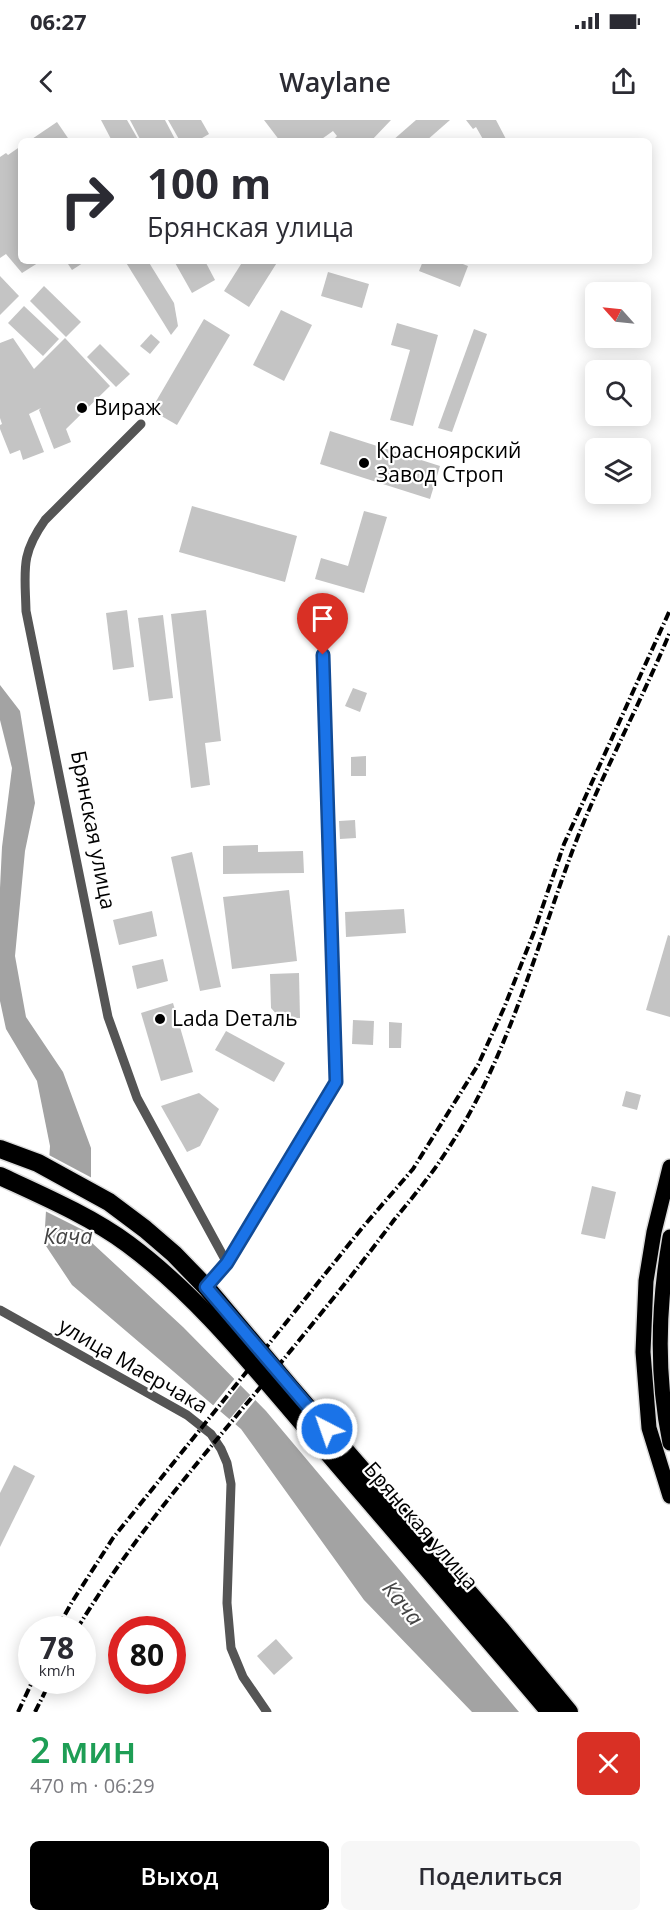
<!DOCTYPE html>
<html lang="ru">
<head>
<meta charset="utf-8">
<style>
	:root { --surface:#fff; --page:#f7f7f7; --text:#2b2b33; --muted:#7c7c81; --accent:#000 }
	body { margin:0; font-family:"Open Sans",sans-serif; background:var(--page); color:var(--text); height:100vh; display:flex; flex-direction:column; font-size:22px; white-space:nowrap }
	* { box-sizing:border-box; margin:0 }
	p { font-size:20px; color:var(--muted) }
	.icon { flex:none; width:33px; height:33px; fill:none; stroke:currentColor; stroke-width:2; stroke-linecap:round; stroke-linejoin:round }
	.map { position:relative; height:1592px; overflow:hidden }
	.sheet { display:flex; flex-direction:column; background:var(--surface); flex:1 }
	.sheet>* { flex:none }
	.banner { position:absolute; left:18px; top:18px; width:634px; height:126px; border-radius:9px; box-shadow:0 3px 15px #0003; background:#fff; color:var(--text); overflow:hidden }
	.needle { width:39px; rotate:297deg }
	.buttons { position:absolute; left:585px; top:162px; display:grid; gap:12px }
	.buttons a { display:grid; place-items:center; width:66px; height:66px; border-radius:9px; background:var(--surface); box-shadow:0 3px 15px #0003; font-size:30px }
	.speed { position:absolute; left:18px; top:1496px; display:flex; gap:12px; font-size:30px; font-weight:700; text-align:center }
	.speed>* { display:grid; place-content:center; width:78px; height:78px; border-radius:50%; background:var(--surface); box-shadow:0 3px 15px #0003; line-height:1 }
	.speed small { font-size:15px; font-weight:400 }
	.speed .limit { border:9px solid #d22; background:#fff; color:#111 }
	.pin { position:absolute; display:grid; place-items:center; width:51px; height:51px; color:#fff; margin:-62px -26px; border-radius:50% 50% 50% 0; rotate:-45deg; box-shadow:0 0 6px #0007 }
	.pin .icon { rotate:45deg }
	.me { position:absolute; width:66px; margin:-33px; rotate:319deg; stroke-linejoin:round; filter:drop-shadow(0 0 4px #0008) }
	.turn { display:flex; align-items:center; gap:21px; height:126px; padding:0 30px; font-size:27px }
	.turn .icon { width:78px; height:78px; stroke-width:2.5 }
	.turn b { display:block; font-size:42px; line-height:51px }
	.round { display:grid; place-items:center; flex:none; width:63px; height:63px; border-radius:9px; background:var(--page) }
	.overview { display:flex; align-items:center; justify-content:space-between; height:102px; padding:0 30px }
	h1 { font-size:36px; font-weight:600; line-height:45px; color:#1e9e55 }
	.button { display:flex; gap:12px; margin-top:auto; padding:12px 30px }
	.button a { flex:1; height:69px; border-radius:9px; background:var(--accent); color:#fff; font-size:24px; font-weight:600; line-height:69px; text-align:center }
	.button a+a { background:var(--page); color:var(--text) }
	.status { display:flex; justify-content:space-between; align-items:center; height:42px; padding:0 30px; background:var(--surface); direction:ltr }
	.status svg { height:16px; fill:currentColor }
	header { display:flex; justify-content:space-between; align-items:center; height:78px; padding:0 30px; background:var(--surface); font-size:27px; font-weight:600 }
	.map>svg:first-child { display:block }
	.water { fill:#a3a3a3 }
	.pier { fill:#fff }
	.building { fill:#c4c4c4 }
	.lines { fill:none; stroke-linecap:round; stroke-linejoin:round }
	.primary-casing { stroke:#dbdbdb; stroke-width:18 }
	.highway-casing { stroke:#dbdbdb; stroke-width:21 }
	.street { stroke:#555; stroke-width:9 }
	.primary { stroke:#000; stroke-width:15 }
	.highway { stroke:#000; stroke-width:18 }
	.rail { stroke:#000; stroke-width:4; stroke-dasharray:9 3 1.5 3; stroke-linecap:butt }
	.route-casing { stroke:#114b97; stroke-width:15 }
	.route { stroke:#1a73e8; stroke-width:10 }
	.poi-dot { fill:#000; stroke:#fff; stroke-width:2 }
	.labels { text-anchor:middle; stroke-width:4.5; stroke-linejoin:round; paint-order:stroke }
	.poi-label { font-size:21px; fill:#000; stroke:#fff; text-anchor:start }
	.street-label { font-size:21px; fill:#000; stroke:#fff }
	.water-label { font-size:22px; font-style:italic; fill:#444; stroke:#fff }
</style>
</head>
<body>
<div class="status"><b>06:27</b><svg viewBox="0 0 49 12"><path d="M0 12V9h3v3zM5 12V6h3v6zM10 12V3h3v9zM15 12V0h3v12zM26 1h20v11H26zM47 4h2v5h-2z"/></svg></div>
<header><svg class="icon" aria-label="back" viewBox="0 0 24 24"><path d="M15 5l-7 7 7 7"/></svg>Waylane<svg class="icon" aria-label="share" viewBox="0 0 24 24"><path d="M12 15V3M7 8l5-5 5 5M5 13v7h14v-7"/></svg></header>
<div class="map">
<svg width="670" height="1592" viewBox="0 0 670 1592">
	<rect width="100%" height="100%" fill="#fff"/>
	<path class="water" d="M0 565 20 591 35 683 25 731 15 836 26 897 63 952 91 1028V1122L183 1207 266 1291 519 1592H472L364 1480 241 1309 72 1165 44 1123 50 1026 37 961 6 909 0 881V768L2 727 12 648 0 600Z"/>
	<g class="pier">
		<path d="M47 1034 94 1059 93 1115 43 1090Z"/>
		<path d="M236 1257 242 1263 218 1294 211 1288Z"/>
		<path d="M252 1273 257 1278 233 1307 227 1302Z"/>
	</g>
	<g class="building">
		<path d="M101 0H127L139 21H112Z"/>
		<path d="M130 0H165L176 21H141Z"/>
		<path d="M168 0H201L209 14 197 21H180Z"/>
		<path d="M264 0H391L371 21H332L337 16 333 11 319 21H280Z"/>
		<path d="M416 0H450L426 21H392Z"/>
		<path d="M466 0H496L507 21H484L476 7 473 9Z"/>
		<path d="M57 2 70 21H29Z"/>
		<path d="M21 26V141H41L22 153 6 134 0 138V37L6 33 8 35Z"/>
		<path d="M66 141H86L72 150Z"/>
		<path d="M125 141H148L174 183 178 206 171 215Z"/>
		<path d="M174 141H205L215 160 192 173Z"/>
		<path d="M243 141H278L249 187 224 171Z"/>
		<path d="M423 141H455L468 146 460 167 419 151Z"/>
		<path d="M328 152 369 164 362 188 321 176Z"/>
		<path d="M0 156 19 176 0 195Z"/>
		<path d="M44 166 81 202 66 217 30 181Z"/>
		<path d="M24 186 59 219 43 236 8 203Z"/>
		<path d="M281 190 312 205 284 261 253 245Z"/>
		<path d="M204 199 230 215 177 305 151 290Z"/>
		<path d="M397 203 438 215 413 306 390 300 410 230 391 225Z"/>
		<path d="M474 209 487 214 452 312 438 308Z"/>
		<path d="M151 214 160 222 150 234 140 226Z"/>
		<path d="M13 218 34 249 65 218 110 266 66 309 71 322 54 329 39 290 41 288 29 294 44 332 23 340 20 330 10 334 0 309V305L2 304 0 298V223Z"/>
		<path d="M100 224 130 254 116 267 87 237Z"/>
		<path d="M330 311 440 346 430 379 320 344Z"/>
		<path d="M192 386 297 416 285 462 179 432Z"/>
		<path d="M364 391 387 397 364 473 315 459 321 438 348 446Z"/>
		<path d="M127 490 134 547 113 550 106 493Z"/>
		<path d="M206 490 221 621 205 623 210 665 191 668 171 494Z"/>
		<path d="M163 495 173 578 149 581 138 498Z"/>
		<path d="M353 568 367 573 360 592 345 586Z"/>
		<path d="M366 636V656H351V637Z"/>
		<path d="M355 700 356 718 340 719 339 701Z"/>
		<path d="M258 725V732L303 731 304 753 223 754V726Z"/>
		<path d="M192 732 221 867 200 871 171 737Z"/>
		<path d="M289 770 297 841 232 849 223 777Z"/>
		<path d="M404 789 406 813 346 817 345 792Z"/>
		<path d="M152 791 157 816 119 825 113 800Z"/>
		<path d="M668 815 670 816V897L646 890Z"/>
		<path d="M163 839 168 861 137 869 132 846Z"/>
		<path d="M299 853 300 898H280L271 888 270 854Z"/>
		<path d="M173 883 193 952 161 961 141 893Z"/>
		<path d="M353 900 374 901 373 925 352 924Z"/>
		<path d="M389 902 402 903 401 928H389Z"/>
		<path d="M226 911 285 943 274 962 215 930Z"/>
		<path d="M626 971 641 975 637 990 622 986Z"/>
		<path d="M199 973 219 989 200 1026 187 1032 161 986Z"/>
		<path d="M592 1066 616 1072 605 1119 581 1114Z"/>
		<path d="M14 1345 35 1356 0 1427V1373Z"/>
		<path d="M276 1519 293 1538 274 1555 257 1536Z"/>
	</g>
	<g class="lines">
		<defs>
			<g id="primary">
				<path d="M670 1047 654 1112 646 1161 643 1232 649 1308 670 1376"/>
				<path d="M670 1117C658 1185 656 1255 670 1323"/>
			</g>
			<g id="highway">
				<path d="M0 1029 38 1043 109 1082 145 1109 174 1134 206 1167 291 1268 502 1511 569 1592"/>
				<path d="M0 1056C41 1075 92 1097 128 1124 201 1178 258 1252 317 1320 395 1411 473 1501 550 1592"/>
			</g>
		</defs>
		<use href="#primary" class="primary-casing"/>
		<use href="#highway" class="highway-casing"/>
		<g class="street">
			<path d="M141 304 45 400C20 435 25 450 26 491L108 897 137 978 227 1143"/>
			<path d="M206 1167 227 1143 336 962 323 535"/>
			<path d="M0 1190 187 1295 211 1314 221 1329 227 1343 231 1364 227 1483 231 1528 243 1557 267 1592"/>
		</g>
		<use href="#primary" class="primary"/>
		<use href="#highway" class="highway"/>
		<g class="rail">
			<path d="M57 1509 72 1482 113 1418 362 1108 413 1049 478 945 504 888 534 812 564 724 670 490"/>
			<path d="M77 1509C144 1398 233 1303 314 1202 341 1169 368 1135 394 1100 411 1079 429 1058 444 1035 506 944 534 834 572 732 600 657 639 587 670 512"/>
			<path d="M18 1592 33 1560"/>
			<path d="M35 1592 51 1560"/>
		</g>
	</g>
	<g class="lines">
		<defs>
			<path id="route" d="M323 535 336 962 227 1143 206 1167 327 1309"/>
		</defs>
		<use href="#route" class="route-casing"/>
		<use href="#route" class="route"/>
	</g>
	<g class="poi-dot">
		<circle cx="82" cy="288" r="6"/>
		<circle cx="364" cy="343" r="6"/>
		<circle cx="160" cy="899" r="6"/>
	</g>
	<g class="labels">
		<g class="poi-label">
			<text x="94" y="295">Вираж</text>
			<text x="376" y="338">Красноярский<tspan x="376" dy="24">Завод Строп</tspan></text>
			<text x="172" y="906">Lada Dеталь</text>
		</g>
		<g class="street-label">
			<text transform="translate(93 710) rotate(79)" y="7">Брянская улица</text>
			<text transform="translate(133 1246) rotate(30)" y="7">улица Маерчака</text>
			<text transform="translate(421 1406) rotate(49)" y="7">Брянская улица</text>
		</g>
		<g class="water-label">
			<text x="68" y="1124">Кача</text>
			<text transform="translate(403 1483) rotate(51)" y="8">Кача</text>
		</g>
	</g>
</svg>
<div class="buttons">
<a><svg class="needle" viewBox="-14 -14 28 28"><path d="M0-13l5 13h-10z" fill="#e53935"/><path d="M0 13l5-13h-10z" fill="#7c7c81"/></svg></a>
<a><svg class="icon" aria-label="search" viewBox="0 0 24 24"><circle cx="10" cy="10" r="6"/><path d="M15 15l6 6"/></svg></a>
<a><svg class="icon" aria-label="layers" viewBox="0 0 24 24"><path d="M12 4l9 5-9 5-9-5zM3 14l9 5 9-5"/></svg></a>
</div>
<div class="speed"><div>78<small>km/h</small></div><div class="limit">80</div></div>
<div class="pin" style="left:323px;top:535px;background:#d93025"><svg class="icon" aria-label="arrive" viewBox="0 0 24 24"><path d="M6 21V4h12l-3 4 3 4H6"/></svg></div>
<svg class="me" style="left:327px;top:1309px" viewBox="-20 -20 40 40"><circle r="17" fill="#1a73e8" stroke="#fff" stroke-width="3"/><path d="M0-11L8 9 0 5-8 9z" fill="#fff"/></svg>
<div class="banner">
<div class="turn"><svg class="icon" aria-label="right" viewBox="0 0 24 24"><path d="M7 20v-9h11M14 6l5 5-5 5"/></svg><div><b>100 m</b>Брянская улица</div></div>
</div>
</div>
<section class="sheet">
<div class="overview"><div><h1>2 мин</h1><p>470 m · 06:29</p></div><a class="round" style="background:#d93025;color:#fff"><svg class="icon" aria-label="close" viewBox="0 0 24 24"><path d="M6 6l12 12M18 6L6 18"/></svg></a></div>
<div class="button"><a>Выход</a><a>Поделиться</a></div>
</section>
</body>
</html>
